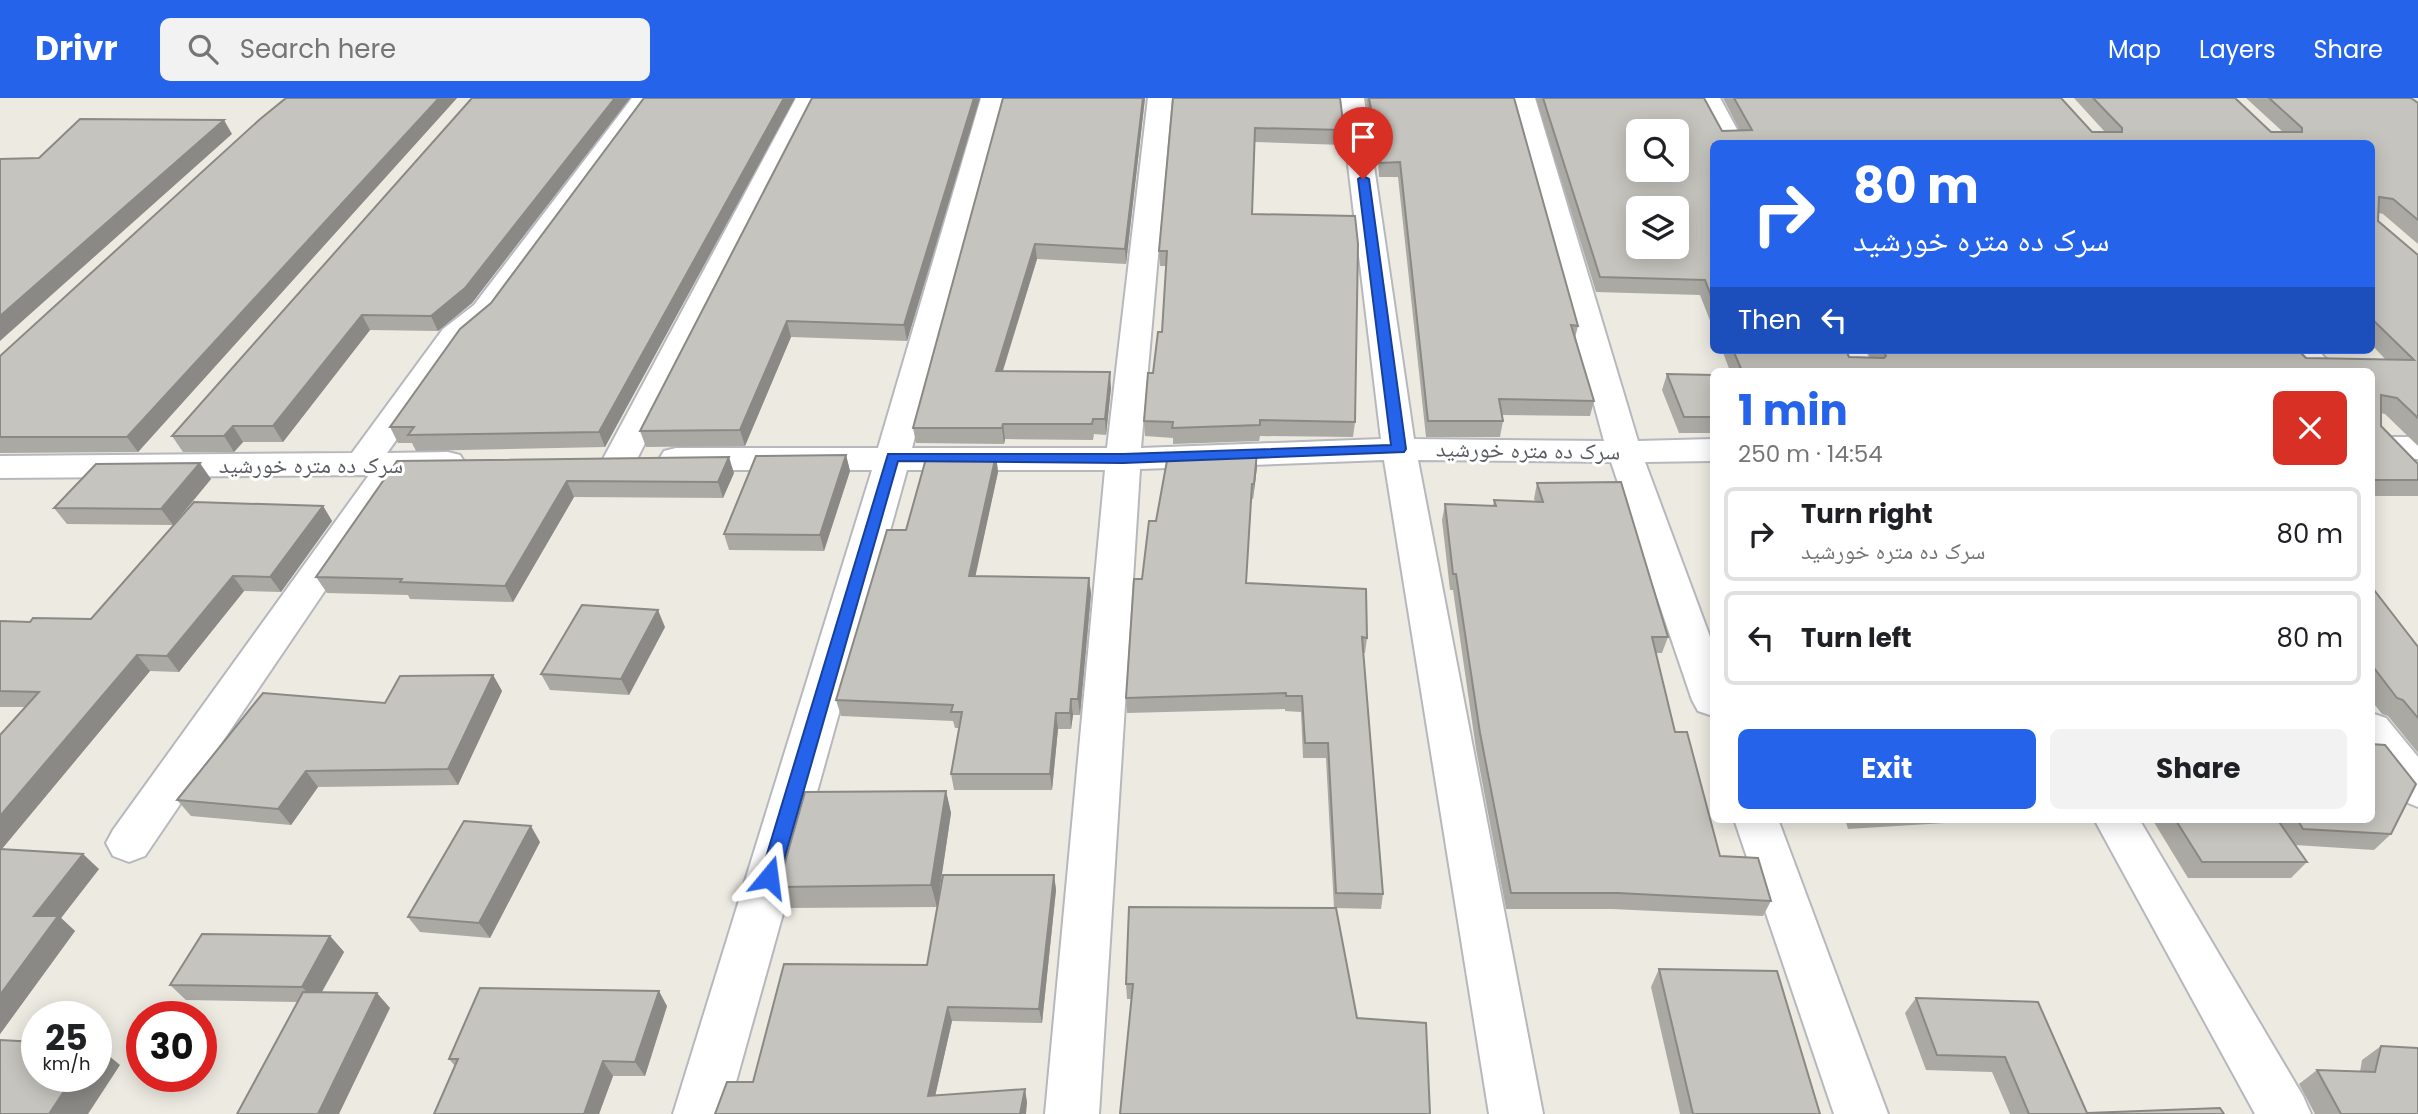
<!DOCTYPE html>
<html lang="en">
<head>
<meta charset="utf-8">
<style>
	:root { --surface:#fff; --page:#f2f2f2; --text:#202124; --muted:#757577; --line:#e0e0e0; --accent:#2563eb }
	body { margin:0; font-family:Poppins,"Noto Naskh Arabic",sans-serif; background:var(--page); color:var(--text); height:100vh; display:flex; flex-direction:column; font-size:26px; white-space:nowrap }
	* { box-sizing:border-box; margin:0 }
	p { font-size:23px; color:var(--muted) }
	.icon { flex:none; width:38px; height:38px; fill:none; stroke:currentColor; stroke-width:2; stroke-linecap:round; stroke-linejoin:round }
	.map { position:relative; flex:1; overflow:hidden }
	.side { position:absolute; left:1710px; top:270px; width:665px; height:455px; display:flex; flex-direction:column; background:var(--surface); border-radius:10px; box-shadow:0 4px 18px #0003 }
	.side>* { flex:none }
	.guide { position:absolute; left:1710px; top:42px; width:665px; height:214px; border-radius:10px; box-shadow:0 4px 18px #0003; background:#2563eb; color:#fff; overflow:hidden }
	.tools { position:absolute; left:1626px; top:21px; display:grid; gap:14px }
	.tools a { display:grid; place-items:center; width:63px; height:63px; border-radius:10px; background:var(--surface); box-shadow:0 4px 18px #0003; font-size:35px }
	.speed { position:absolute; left:21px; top:903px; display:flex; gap:14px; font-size:35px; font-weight:700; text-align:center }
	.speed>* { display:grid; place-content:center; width:91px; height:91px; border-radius:50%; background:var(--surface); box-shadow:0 4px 18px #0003; line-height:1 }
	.speed small { font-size:18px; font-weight:400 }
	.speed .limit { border:10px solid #d22; background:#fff; color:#111 }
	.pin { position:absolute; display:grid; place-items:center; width:60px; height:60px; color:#fff; margin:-72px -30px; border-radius:50% 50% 50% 0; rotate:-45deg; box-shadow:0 0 7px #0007 }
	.pin .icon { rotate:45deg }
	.me { position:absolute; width:77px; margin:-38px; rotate:16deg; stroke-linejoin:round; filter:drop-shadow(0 0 5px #0008) }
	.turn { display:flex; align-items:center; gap:24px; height:147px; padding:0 28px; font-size:32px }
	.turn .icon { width:91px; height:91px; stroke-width:2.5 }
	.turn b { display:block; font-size:49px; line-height:60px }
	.then { display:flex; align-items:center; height:66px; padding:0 28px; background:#0003; gap:14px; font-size:26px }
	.round { display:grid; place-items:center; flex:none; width:74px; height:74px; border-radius:10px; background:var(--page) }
	.summary { display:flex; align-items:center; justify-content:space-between; height:119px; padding:0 28px }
	h1 { font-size:42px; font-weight:700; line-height:52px; color:var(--accent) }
	.action { display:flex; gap:14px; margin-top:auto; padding:14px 28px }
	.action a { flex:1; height:80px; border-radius:10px; background:var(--accent); color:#fff; font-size:28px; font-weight:700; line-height:80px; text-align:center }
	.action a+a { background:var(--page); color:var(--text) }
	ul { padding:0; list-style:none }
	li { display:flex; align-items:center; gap:21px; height:94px; margin:0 14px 10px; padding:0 14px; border:4px solid var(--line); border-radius:10px }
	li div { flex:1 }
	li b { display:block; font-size:26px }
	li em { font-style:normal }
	header { display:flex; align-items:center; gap:42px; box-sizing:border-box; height:98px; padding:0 35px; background:var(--accent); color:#fff }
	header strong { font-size:33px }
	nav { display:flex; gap:38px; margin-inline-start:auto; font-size:24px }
	.search { width:490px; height:63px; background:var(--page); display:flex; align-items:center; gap:18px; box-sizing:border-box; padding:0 24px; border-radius:10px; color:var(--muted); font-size:26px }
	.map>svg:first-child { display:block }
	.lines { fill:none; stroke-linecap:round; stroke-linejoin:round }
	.street-casing { stroke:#b6b8bd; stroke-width:4 }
	.street { fill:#fff; fill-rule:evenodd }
	.wall { fill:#aaa9a3 }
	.shaded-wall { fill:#8b8985 }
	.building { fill:#c6c4be; stroke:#8b8985; stroke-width:2; fill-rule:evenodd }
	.route { fill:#2563eb; stroke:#184099; stroke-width:2 }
	.labels { text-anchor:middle; stroke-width:6; stroke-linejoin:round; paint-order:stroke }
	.street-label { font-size:23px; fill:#595c61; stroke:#fff }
</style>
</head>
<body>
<header>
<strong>Drivr</strong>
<div class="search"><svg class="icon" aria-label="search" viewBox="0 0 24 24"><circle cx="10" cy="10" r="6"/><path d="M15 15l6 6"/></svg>Search here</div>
<nav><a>Map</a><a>Layers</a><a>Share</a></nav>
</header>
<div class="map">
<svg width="2418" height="1016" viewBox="0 0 2418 1016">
	<rect width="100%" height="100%" fill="#eceae1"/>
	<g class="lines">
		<defs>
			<g id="street">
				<path d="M632 0H656L496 219 465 245 387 355 448 354 460 357 465 365 460 373 448 376H404L145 758 129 764 113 758 106 745 113 732 369 377 0 380V358L352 355 443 231 474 207Z"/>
				<path d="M796 0H820L637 361 632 369 620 372 608 369 603 361Z"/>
				<path d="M981 0H1005L912 350H1107L1148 0H1172L1141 350 1381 341 1340 0H1364L1414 341 1604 343 1511 0H1535L1638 343 1713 341V363L1645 364 1713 547V618L1698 613 1692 602 1611 364 1418 362 1543 1016H1489L1384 362 1140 371 1099 1016H1045L1105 372H907L727 1016H673L872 372H676L664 369 659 361 664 353 676 350H878Z"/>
				<path d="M1696 0H1720L1745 46H1720Z"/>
				<path d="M1833 252H1865L1877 273H1845Z"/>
				<path d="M2285 252H2318L2337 273H2303Z"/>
				<rect x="2371" y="339" width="47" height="22"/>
				<path d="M2371 615 2386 620 2418 659V709L2403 703 2371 662Z"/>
				<path d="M1734 721H1778L1888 1016H1834Z"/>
				<path d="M2094 721H2139L2303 998 2311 1016H2255Z"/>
			</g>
		</defs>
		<use href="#street" class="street-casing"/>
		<use href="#street" class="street"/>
	</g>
	<g class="wall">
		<path d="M286 0H457L138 354 0 355V258Z"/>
		<path d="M472 0H630L472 205 438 233 370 232 283 344H243L234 354H183L172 338Z"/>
		<path d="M644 0H795L605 349 416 353 412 345H398L390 329 491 205Z"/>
		<path d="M812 0H980L907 243 791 239 745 348 646 349 640 333Z"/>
		<path d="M1003 0H1145L1126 166 1037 161 1003 273 1111 290 1106 337 1094 336 1093 342 1005 341 1004 346 916 345 913 330Z"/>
		<path d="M1173 0 1344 32 1343 47 1255 44 1252 116 1355 324 1353 339 1260 338 1259 343 1173 346V340L1145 338 1144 323 1162 234 1166 168H1160L1159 153Z"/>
		<path d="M1366 0H1514L1578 228 1575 240 1594 303 1590 318 1502 317 1503 323 1500 339H1426L1398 79H1379L1377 48 1374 47Z"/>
		<path d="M1536 0H1704L1722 33H1740L1723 0H2061L2092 34H2105L2074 0H2235L2271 34H2283L2246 0H2411L2418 5V146L2383 116 2379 115 2378 123 2418 157V348L2385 316 2381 315V328L2418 366V398H2371V273H1730L1722 252H1846L1849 259 1871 260 1867 252H2298L2306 260 2386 262 2371 246V46H1713V230L1700 197 1596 194Z"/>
		<path d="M1667 276 1713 277V335H1679L1662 292Z"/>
		<path d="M846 357 850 373 824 453 729 452 724 436Z"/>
		<path d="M996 357 998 374 975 478 1089 480 1091 496 1080 617H1073L1071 631H1058L1052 692H954L951 676 959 630H955L953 623 841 618 836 602 906 432Z"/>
		<path d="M397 363 734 375 723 400 574 399 513 504 410 501 408 497 327 495 316 479Z"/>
		<path d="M1257 369 1253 401H1251L1246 485 1367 540 1365 555H1363L1383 796 1381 811 1334 810 1326 660H1303L1301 614 1285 613V611L1127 615 1126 600 1156 423Z"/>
		<path d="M211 381 173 427 67 426 54 410Z"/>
		<path d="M1537 385 1668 539 1662 555H1656L1675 634 1720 758 1771 803 1763 818 1612 811H1506L1476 651 1453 492H1450L1442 422 1445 406 1493 408 1494 402 1535 403 1534 401Z"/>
		<path d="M323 408 332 423 281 494 244 493 179 574 150 573 2 751 99 771 61 820 75 833 0 936V637L25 609H0V523L30 524 91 521Z"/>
		<path d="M2371 488 2418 549V655L2388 618 2382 616 2371 602Z"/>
		<path d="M665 529 629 597 550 592 541 576Z"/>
		<path d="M493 577 502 593 458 687 318 689 291 727 191 718 177 702 385 605Z"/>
		<path d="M946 693 951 715 937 809 787 810 778 789Z"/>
		<path d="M1845 721H2009L1848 731Z"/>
		<path d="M2152 721H2371L2391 736 2374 752 2295 747 2307 764 2291 780H2188Z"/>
		<path d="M540 744 490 840 420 834 408 819Z"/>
		<path d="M1054 777 1056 792 1042 925 952 923 935 998 1025 991 1027 1005 753 984 927 867Z"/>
		<path d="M1129 809 1357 920 1430 1016 1132 901H1127L1126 886Z"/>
		<path d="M330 838 344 854 322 894 390 910 298 904 186 902 170 887Z"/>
		<path d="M1659 871 1820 1016H1680L1651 889Z"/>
		<path d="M1916 900 2038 904 2087 1015 2224 1016H2010L1992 974 1926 972 1905 915Z"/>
		<path d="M667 908 645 978H613L599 1016H434L455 968 449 961Z"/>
		<path d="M2381 948 2418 1016H2315L2299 986 2317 972 2360 974 2362 962Z"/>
	</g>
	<g class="shaded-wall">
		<path d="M439 0H457L138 354 127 339Z"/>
		<path d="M615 0H630L472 205 438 233 431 218Z"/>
		<path d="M784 0H795L605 349 599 334Z"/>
		<path d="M974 0H980L907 243 904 227Z"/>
		<path d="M1143 0H1145L1126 166 1125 151Z"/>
		<path d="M224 22 232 36 0 243V218Z"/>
		<path d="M1035 146 1037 161 998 288 996 273Z"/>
		<path d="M362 217 370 232 283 344 273 328Z"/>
		<path d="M787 223 791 239 745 348 740 332Z"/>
		<path d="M1110 274 1111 290 1106 337 1105 321Z"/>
		<path d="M1003 326 1005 341 1004 346 1002 330Z"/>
		<path d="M233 328 243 344 234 354 224 338Z"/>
		<path d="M1257 354V369L1253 401 1254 386Z"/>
		<path d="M846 357 850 373 824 453 820 437Z"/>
		<path d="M996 357 998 374 972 494 969 478Z"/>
		<path d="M729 359 734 375 723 400 718 384Z"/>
		<path d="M200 365 211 381 173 427 161 411Z"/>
		<path d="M567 383 574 399 513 504 505 488Z"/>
		<path d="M323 408 332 423 281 494 270 479Z"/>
		<path d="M233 478 244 493 179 574 167 558Z"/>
		<path d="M1089 480 1091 496 1080 617 1078 601Z"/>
		<path d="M658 512 665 529 629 597 621 581Z"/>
		<path d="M137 557 150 573 0 753V718Z"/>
		<path d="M493 577 502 593 458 687 448 671Z"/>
		<path d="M1071 601 1073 617 1071 631 1070 615Z"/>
		<path d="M1056 615 1058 631 1052 692 1050 676Z"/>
		<path d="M306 673 318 689 291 727 278 711Z"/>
		<path d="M946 693 951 715 937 809 931 787Z"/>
		<path d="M531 728 540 744 490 840 479 825Z"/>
		<path d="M83 756 99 771 61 820 75 833 0 936V897L34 818Z"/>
		<path d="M1054 777 1056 792 1042 925 1039 911Z"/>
		<path d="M330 838 344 854 316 904 302 889Z"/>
		<path d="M659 893 667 908 645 978 635 964Z"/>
		<path d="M377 895 390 910 339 1016H318Z"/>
		<path d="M948 909 952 923 932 1012 928 998Z"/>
		<path d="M96 947 120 967 88 1016H49L74 978H96Z"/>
		<path d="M603 963 613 978 599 1016H584Z"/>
		<path d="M1025 991 1027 1005 1026 1016H1020Z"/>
	</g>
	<g class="building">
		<path d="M286 0H439L127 339H0V258L259 22Z"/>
		<path d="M472 0H615L465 190 431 218 362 217 273 328H233L224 338H172Z"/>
		<path d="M644 0H784L599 334 408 337 414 329H390L460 231 491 205Z"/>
		<path d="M812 0H974L904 227 787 223 740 332 640 333Z"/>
		<path d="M1003 0H1143L1125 151 1035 146 996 273 1110 274 1105 321H1093L1092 326H1003L1002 330H913Z"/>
		<path d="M1173 0H1340L1344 32 1255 30 1252 116 1355 118 1358 146 1355 324 1260 322V327L1172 330 1173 324 1144 323 1148 275H1153L1158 234H1162L1167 153H1159Z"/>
		<path d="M1369 0H1514L1578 228 1571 227 1594 303 1499 301 1503 323H1428L1400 64 1380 65 1378 33H1375Z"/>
		<path d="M1543 0H1704L1722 33 1752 32 1734 0H2061L2092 34H2122V30L2093 0H2235L2271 34H2302V30L2269 0H2411L2418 5V122L2393 101 2379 99 2378 123 2418 157V320L2397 300 2381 297V328L2418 366V382H2371V273H1742L1733 252H1846L1849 259 1884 260 1886 258 1883 252H2298L2306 260 2414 262 2371 220V46H1713V203L1705 182 1600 179ZM1638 33H1676V72H1638ZM1638 110H1676V149H1638Z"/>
		<path d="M80 21 224 22 0 218V61L39 60Z"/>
		<path d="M1667 276 1713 277V319H1684Z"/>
		<path d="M1257 354 1254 386H1252L1246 485 1366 491 1367 540 1362 539 1383 796 1336 795 1328 645H1305L1302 598H1286V595L1126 600 1134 481H1142L1149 423H1156L1168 357Z"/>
		<path d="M846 357 820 437 724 436 756 358Z"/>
		<path d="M927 357H996L969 478 1089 480 1078 601H1071L1070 615H1056L1050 676H951L962 614H951L953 607 836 602 887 432H906Z"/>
		<path d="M729 359 718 384 567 383 505 488 400 484 402 481 316 479 397 363Z"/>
		<path d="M200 365 161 411 54 410 96 366Z"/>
		<path d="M1621 384 1668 539H1652L1675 634H1687L1720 758 1758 760 1771 803 1618 795H1511L1480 635 1456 476H1453L1445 406 1496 408 1494 402 1543 404 1537 385Z"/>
		<path d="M194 404 323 408 270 479 233 478 167 558 137 557 0 718V637L39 594 0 593V523L30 524 33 520 91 521Z"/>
		<path d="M2371 488 2418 549V620L2403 602 2397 600 2371 566Z"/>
		<path d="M582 507 658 512 621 581 541 576Z"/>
		<path d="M493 577 448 671 306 673 278 711 177 702 263 595 385 605 400 578Z"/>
		<path d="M2371 646 2385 647 2416 686 2391 736 2303 731 2297 721H2371Z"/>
		<path d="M946 693 931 787 778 789 805 694Z"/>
		<path d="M2175 721H2277L2307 764H2202Z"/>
		<path d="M464 723 531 728 479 825 408 819Z"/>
		<path d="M0 751 83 756 34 818H58L0 897Z"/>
		<path d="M943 777H1054L1039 911 948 909 928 998 1025 991 1020 1016H715L727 984H753L784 866 927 867Z"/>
		<path d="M1129 809 1336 810 1357 920 1426 925 1430 1016H1120L1133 886H1126Z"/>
		<path d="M202 836 330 838 302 889 170 887Z"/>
		<path d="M1659 871 1777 873 1820 1016H1693Z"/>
		<path d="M480 890 659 893 635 964 603 963 584 1016H434L458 961H449Z"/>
		<path d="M303 894 377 895 318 1016H237Z"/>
		<path d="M1916 900 2038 904 2087 1015 2220 1010 2224 1016H2029L2005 959 1937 957Z"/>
		<path d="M0 942 37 944V978H74L49 1016H0Z"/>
		<path d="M2381 948 2418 950V1016H2341L2317 972 2375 974Z"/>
	</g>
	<path class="route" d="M1363 78 1369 81 1406 351 1404 354 1123 365 898 363 779 779 776 785 769 788 763 785 760 779 888 356H1123L1391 347 1358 81Z"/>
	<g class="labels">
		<g class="street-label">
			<text transform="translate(1528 352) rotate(1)" y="8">سرک ده متره خورشید</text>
			<text x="311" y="375">سرک ده متره خورشید</text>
		</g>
	</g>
</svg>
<div class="tools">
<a><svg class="icon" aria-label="search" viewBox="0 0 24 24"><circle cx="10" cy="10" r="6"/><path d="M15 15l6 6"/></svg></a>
<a><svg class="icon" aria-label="layers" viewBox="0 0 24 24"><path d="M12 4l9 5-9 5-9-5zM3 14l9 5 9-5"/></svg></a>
</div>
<div class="speed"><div>25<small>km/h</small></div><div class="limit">30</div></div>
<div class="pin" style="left:1363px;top:81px;background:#d93025"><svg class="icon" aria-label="arrive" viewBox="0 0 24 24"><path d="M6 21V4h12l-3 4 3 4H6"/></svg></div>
<svg class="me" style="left:769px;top:779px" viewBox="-20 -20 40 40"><path d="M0-17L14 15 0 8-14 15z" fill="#2563eb" stroke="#fff" stroke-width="4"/></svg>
<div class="guide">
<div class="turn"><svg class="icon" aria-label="right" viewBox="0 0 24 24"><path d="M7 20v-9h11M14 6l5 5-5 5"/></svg><div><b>80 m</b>سرک ده متره خورشید</div></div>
<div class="then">Then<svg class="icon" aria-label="left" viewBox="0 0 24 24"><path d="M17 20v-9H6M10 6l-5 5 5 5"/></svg></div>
</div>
<section class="side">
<div class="summary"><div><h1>1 min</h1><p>250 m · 14:54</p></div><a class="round" style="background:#d93025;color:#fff"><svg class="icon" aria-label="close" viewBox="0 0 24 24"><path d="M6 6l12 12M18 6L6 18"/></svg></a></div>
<ul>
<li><svg class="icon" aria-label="right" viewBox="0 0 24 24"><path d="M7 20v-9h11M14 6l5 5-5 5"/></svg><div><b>Turn right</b><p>سرک ده متره خورشید</p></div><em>80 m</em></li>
<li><svg class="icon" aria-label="left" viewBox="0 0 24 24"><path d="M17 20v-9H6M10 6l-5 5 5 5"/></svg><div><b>Turn left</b></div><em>80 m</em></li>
</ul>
<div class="action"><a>Exit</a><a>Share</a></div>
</section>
</div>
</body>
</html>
